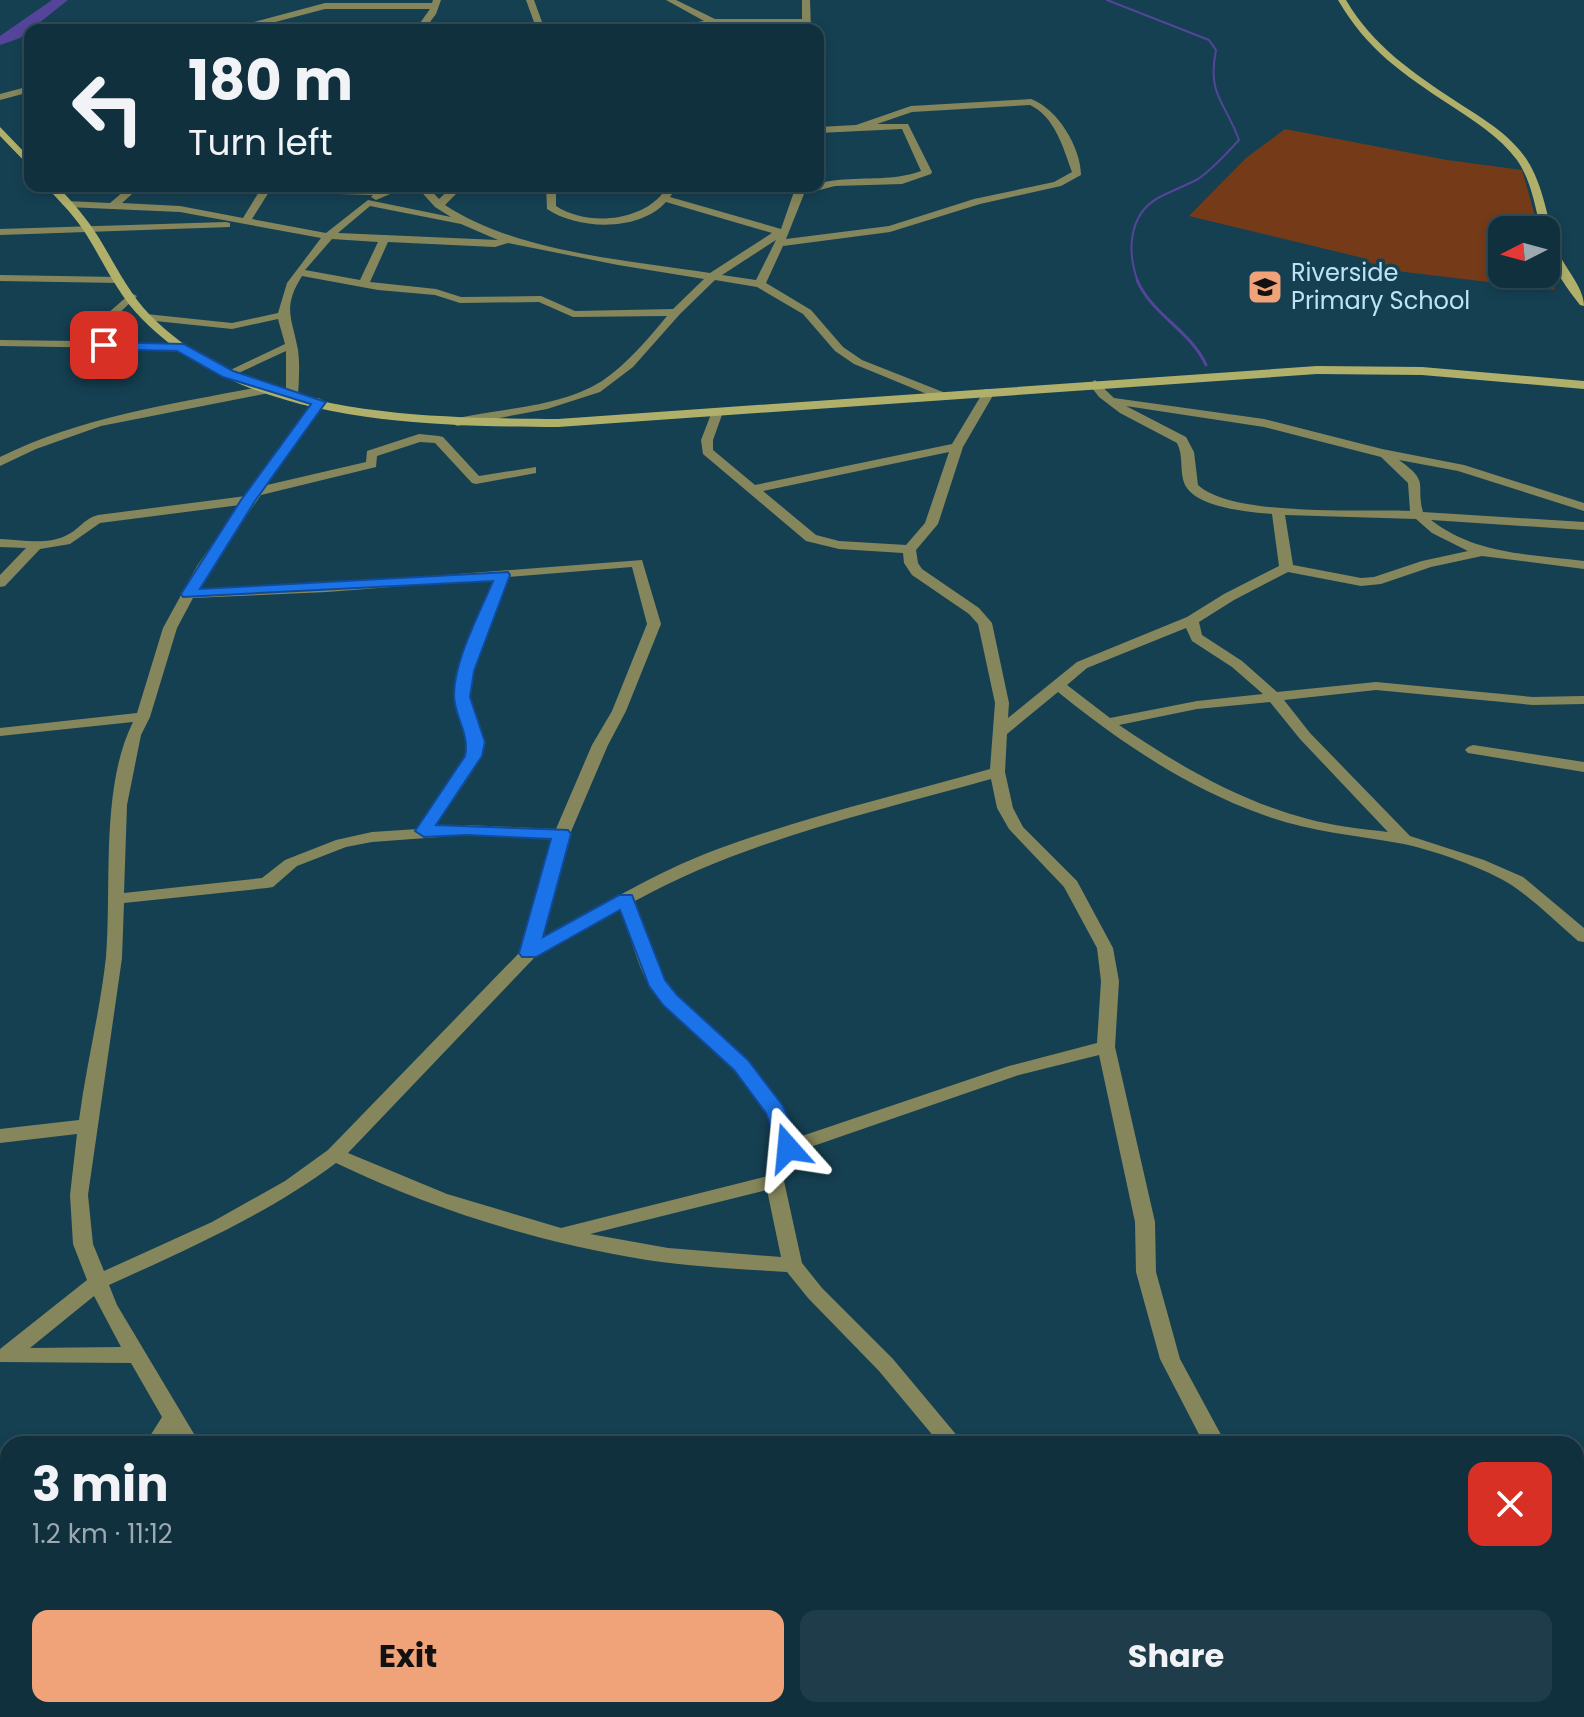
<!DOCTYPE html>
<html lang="en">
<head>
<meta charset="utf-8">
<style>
	:root { --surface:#10303e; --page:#1e3c49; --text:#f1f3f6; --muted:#9ca9b0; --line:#304b58; --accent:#f0a279 }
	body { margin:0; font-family:Poppins,sans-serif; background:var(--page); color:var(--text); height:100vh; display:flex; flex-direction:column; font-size:30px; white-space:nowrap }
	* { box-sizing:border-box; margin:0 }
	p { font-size:26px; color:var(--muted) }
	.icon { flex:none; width:44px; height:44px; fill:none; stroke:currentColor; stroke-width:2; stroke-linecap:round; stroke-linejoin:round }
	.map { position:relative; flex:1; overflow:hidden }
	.sheet { position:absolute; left:0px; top:1436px; width:1584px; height:282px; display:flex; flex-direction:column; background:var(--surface); border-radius:24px 24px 0 0; box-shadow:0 4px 12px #0003,0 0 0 2px var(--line) }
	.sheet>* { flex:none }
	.top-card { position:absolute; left:24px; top:24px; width:800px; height:168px; border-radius:16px; box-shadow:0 4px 12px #0003,0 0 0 2px var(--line); background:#10303e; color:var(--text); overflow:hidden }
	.needle { width:52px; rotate:264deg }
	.controls { position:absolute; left:1488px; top:216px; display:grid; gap:16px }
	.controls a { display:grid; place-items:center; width:72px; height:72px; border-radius:16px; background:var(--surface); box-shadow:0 4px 12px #0003,0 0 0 2px var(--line); font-size:40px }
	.pin { position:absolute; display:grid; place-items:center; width:68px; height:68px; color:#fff; margin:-34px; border-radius:16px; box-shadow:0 4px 12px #0006 }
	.me { position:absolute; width:88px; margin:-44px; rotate:342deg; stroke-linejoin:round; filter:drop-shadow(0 0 6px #0008) }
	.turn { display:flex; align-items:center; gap:28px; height:168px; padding:0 32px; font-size:36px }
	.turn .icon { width:104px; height:104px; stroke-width:2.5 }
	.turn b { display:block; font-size:56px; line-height:68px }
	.round { display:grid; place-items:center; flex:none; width:84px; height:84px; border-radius:16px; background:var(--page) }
	.head { display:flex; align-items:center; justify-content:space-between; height:136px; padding:0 32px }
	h1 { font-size:48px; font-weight:700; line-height:60px }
	.primary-button { display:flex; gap:16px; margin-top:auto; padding:16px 32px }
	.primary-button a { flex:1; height:92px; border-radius:16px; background:var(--accent); color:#111; font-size:32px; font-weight:700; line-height:92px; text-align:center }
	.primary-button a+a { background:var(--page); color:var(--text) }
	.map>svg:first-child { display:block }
	.green { fill:#753b19 }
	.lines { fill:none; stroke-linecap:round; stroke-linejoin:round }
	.stream-far1 { stroke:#55459a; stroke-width:2 }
	.stream { stroke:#55459a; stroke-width:3 }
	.river { fill:#55459a; fill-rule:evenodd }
	.street { fill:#86865c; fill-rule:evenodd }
	.secondary { fill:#b0b06b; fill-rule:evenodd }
	.route { fill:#1a73e8; stroke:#114b97; stroke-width:2 }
	.labels { text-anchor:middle; stroke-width:7; stroke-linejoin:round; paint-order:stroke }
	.far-poi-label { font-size:24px; fill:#bee3f6; stroke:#154052; text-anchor:start }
</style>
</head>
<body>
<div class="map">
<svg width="1584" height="1717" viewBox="0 0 1584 1717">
	<rect width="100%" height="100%" fill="#154052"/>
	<path class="green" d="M1285 129 1447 160 1522 170 1539 230H1502V274H1546V257L1555 290 1380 269 1363 258 1189 216 1246 158Z"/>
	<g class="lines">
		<path class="stream-far1" d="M1107 0 1209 40 1216 50C1207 96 1225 101 1239 140 1226 154 1214 168 1198 179 1185 186 1171 191 1158 198 1128 215 1127 252 1138 282"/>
		<path class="stream" d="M1137 280C1152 315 1190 330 1206 365"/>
		<path class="river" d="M52 0H68L20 38 0 45V36Z"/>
		<g class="street">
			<path d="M433 0H441L436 14 424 30H415L430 9H325L260 26 254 30H244L254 22 325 3H432Z"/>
			<path d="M526 0H534L542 22 541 25 567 30H529L534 22Z"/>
			<path d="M666 0H676L715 19H802V0H810L811 30H803L802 25H713L645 30 704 21Z"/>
			<path d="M30 86V92L0 100V94Z"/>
			<path d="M1031 99C1058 109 1081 148 1081 175L1061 186 980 204 890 232 783 246 766 283 811 310 843 347 862 360 943 392V398L939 399 854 364 835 351 803 314 757 287 715 280 680 314 633 367 600 392 547 409 457 426 451 422 453 419C501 408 559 408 602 381 627 364 648 339 667 316L573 317 539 302 460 303 435 295 378 290 302 276C282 308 292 317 298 350 300 365 299 380 298 395L292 399 286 395V351L232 376H224L222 374 285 344 278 319 232 329 146 320 140 317 146 314 232 323 278 313 287 283 321 238 180 212 67 207 62 204 67 201 110 203 130 186H141L122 203 180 206 243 218 262 187 266 186 386 190 395 186H409L376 200 371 197 373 195 269 192 252 219 326 233 368 200 451 217 435 207 416 186H427L439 199 453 186H464L445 205C516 252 626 260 710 273L772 233 666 202C639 232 578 230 547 209L546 186H556V206C586 226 639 222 662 194L659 186H669L672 194 670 197 781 229 796 186C811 186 820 182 838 180 867 177 893 181 921 171L902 129 818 133V127L856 125 911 106ZM1030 105C1055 117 1063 147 1072 172L1054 182 974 199 889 226 786 239 804 194 835 186 902 184 931 174 932 172 908 124H877L912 112ZM370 206 461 224 498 240 338 233ZM332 239 378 242 360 280 305 270ZM776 240 756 280 722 275ZM388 242 495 247 508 243 618 265 704 279 673 309 575 311 541 296 461 297 436 289 370 282Z"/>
			<path d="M226 222 230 223V227L0 235V229Z"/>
			<path d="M0 275 119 277 124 280 119 283 0 281Z"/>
			<path d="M131 293 137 296 135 298 89 342 179 344 185 347 183 349 0 346V340L76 341Z"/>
			<path d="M1095 380 1114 398 1264 419 1382 449 1464 465 1584 503V511L1458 471 1399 460C1431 483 1415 483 1423 512L1584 522V530L1431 520C1476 555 1530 554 1584 561V569L1482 556 1431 567 1381 584 1361 586 1288 572 1234 600 1199 622 1202 635 1242 661 1277 692 1376 682 1533 697 1584 696V704L1533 705 1376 690 1284 700 1310 733 1410 836 1484 860 1523 877 1584 928V942L1578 941C1557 923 1536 902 1513 886 1488 869 1428 848 1398 843 1352 835 1306 831 1261 814 1186 787 1120 742 1058 692L1007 734 1005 772 1013 808 1023 827 1077 881 1113 948 1119 981 1115 1047 1155 1222 1156 1272 1180 1359 1226 1444H1204L1160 1359 1136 1272 1135 1222 1099 1055 1019 1075 796 1152 784 1181 802 1263 822 1288 893 1359 964 1444H940L879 1371 808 1298 787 1272C740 1269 693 1267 647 1260 540 1243 434 1210 336 1163 266 1215 188 1249 109 1285L117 1305 200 1444H178L173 1436 167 1444H145L162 1417 131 1363 0 1362V1349L87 1280 73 1244 70 1195 77 1134 0 1143V1129L79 1120C86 1066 100 1012 106 957 112 886 100 788 133 722L0 736V728L137 713 163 628 197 566 240 505 100 523 70 544 40 549 5 586 0 587V575L26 548 0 547V539C21 540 46 545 65 536 78 531 83 519 98 515L246 496 315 399 319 398 325 402 267 485 366 462 367 451 419 434 439 436 443 437 479 476 536 467V473L476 484 472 483 435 443 420 442 377 456 376 467 261 495 211 566 198 590 327 584 642 560 661 624 626 711 608 745 570 834 541 939C598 908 654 873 715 850 804 817 898 795 990 769L995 703 978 624 969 614 912 575 904 563 903 553 839 549 806 541 703 454 701 440 713 409 717 408 723 412 713 440V450L755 485 952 444 985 389H993L995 392 963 447 938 524 916 550 918 563 922 569 979 608 992 623 1009 703 1008 718 1077 662 1187 617 1224 594 1279 566 1272 514C1249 512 1197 508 1185 485 1179 472 1184 456 1177 443L1120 413 1099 397 1089 384ZM1126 406 1264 427 1381 457 1408 483 1410 511C1361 509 1232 517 1198 485L1194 452 1186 437ZM949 452 925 523 906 545 839 541 816 535 763 491ZM1285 515 1416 519 1432 533 1468 551 1422 561 1374 577 1361 578 1293 565ZM632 567 647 624 612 711 592 745 556 829 467 825 434 828C445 810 475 772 481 755 487 734 470 714 469 695 468 654 494 614 508 577ZM494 579C480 614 457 651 455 690 454 711 474 735 465 756 458 775 430 810 418 829L372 832 336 840 285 860 262 878 124 893 127 805 141 735 150 717 177 628 193 598 327 592ZM1186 628 1192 641 1232 667 1263 694 1197 701 1110 718 1067 685 1087 668ZM1270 702 1300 739 1388 832C1362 829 1334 826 1308 819 1239 801 1178 765 1119 725L1197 709ZM991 779 997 808 1009 829 1064 887 1097 948 1101 981 1097 1043 1009 1066 796 1138 782 1106 747 1061 676 996 664 981 635 901C746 840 870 813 991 779ZM467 835 553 838 521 951 328 1150 285 1181 212 1222 104 1271 93 1244 88 1195 122 958 124 903 267 888 273 887 297 866 346 847 372 842ZM621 909C630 933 636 963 649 985 674 1026 784 1096 779 1147 778 1156 771 1167 768 1176L561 1228 447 1194 348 1153 535 957ZM767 1190 781 1257 668 1248 590 1234ZM94 1296 121 1347 30 1348Z"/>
			<path d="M270 385 274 386V392L101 426 36 449 0 466V457C85 415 178 403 270 385Z"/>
			<path d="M1473 745 1584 762V772L1468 753 1465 750 1468 747Z"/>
			<path d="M8 1533V1551L0 1552V1534Z"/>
			<path d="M1584 1645V1701L1576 1698V1648Z"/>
			<path d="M294 1710H318L320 1717H296Z"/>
			<path d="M1385 1710H1411L1414 1717H1388Z"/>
			<path d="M1435 1710H1477L1474 1717H1432Z"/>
		</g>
		<g class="secondary">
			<path d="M1338 0H1346C1373 46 1413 73 1457 102 1482 118 1511 135 1527 160 1544 187 1547 218 1556 247 1563 267 1584 286 1584 306L1580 305C1562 282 1546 260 1546 230H1541C1535 206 1531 180 1517 160 1500 137 1473 120 1450 105 1403 74 1367 50 1338 0Z"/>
			<path d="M0 127 30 158V167L0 136Z"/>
			<path d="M46 186H57C73 202 87 219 99 238 115 264 128 292 149 314 250 418 424 418 558 419L1317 366 1422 367 1584 381V389L1422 375 1317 374 558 427C421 426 245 424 142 319 116 293 102 258 82 228 71 212 58 200 46 186Z"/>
		</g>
	</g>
	<path class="route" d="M100 342 184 344 233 371 326 402 255 501 200 589 508 572 510 575 474 671 470 697 485 742 482 756 436 825 568 830 571 834 543 937 619 895H632L665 980 677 995 748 1060 783 1106 797 1137 798 1148 795 1153H780L766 1113 734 1070 663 1005 649 986 620 910 536 957H522L519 953 551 839 467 835 424 837 415 831 465 756C470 733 454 717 454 695 454 660 480 613 493 581L183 597 181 594 241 500 311 404 223 377 177 351 104 349 98 345Z"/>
	<defs>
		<symbol id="school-square" viewBox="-11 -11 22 22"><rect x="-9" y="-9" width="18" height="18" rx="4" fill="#f0a279" stroke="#154052"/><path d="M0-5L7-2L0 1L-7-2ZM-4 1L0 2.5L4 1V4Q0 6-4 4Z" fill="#111"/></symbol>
	</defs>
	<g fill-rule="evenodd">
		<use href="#school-square" x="1245" y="267" width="40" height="40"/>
	</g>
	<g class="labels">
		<g class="far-poi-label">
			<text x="1291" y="281">Riverside<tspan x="1291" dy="28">Primary School</tspan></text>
		</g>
	</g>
</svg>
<div class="controls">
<a><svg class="needle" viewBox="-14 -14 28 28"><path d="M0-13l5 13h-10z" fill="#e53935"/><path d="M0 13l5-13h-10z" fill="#9ca9b0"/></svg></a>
</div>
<div class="pin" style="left:104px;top:345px;background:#d93025"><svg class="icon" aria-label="arrive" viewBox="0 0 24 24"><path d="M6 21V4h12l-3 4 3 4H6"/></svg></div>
<svg class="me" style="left:788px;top:1148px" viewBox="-20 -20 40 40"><path d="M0-17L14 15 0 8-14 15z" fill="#1a73e8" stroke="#fff" stroke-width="4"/></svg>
<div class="top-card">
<div class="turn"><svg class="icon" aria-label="left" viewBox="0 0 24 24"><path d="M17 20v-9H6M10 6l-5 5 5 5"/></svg><div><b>180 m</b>Turn left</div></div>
</div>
<section class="sheet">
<div class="head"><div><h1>3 min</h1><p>1.2 km · 11:12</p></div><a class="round" style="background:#d93025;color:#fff"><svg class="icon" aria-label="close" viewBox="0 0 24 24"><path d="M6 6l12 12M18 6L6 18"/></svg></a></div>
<div class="primary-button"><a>Exit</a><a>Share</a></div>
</section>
</div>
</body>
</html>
